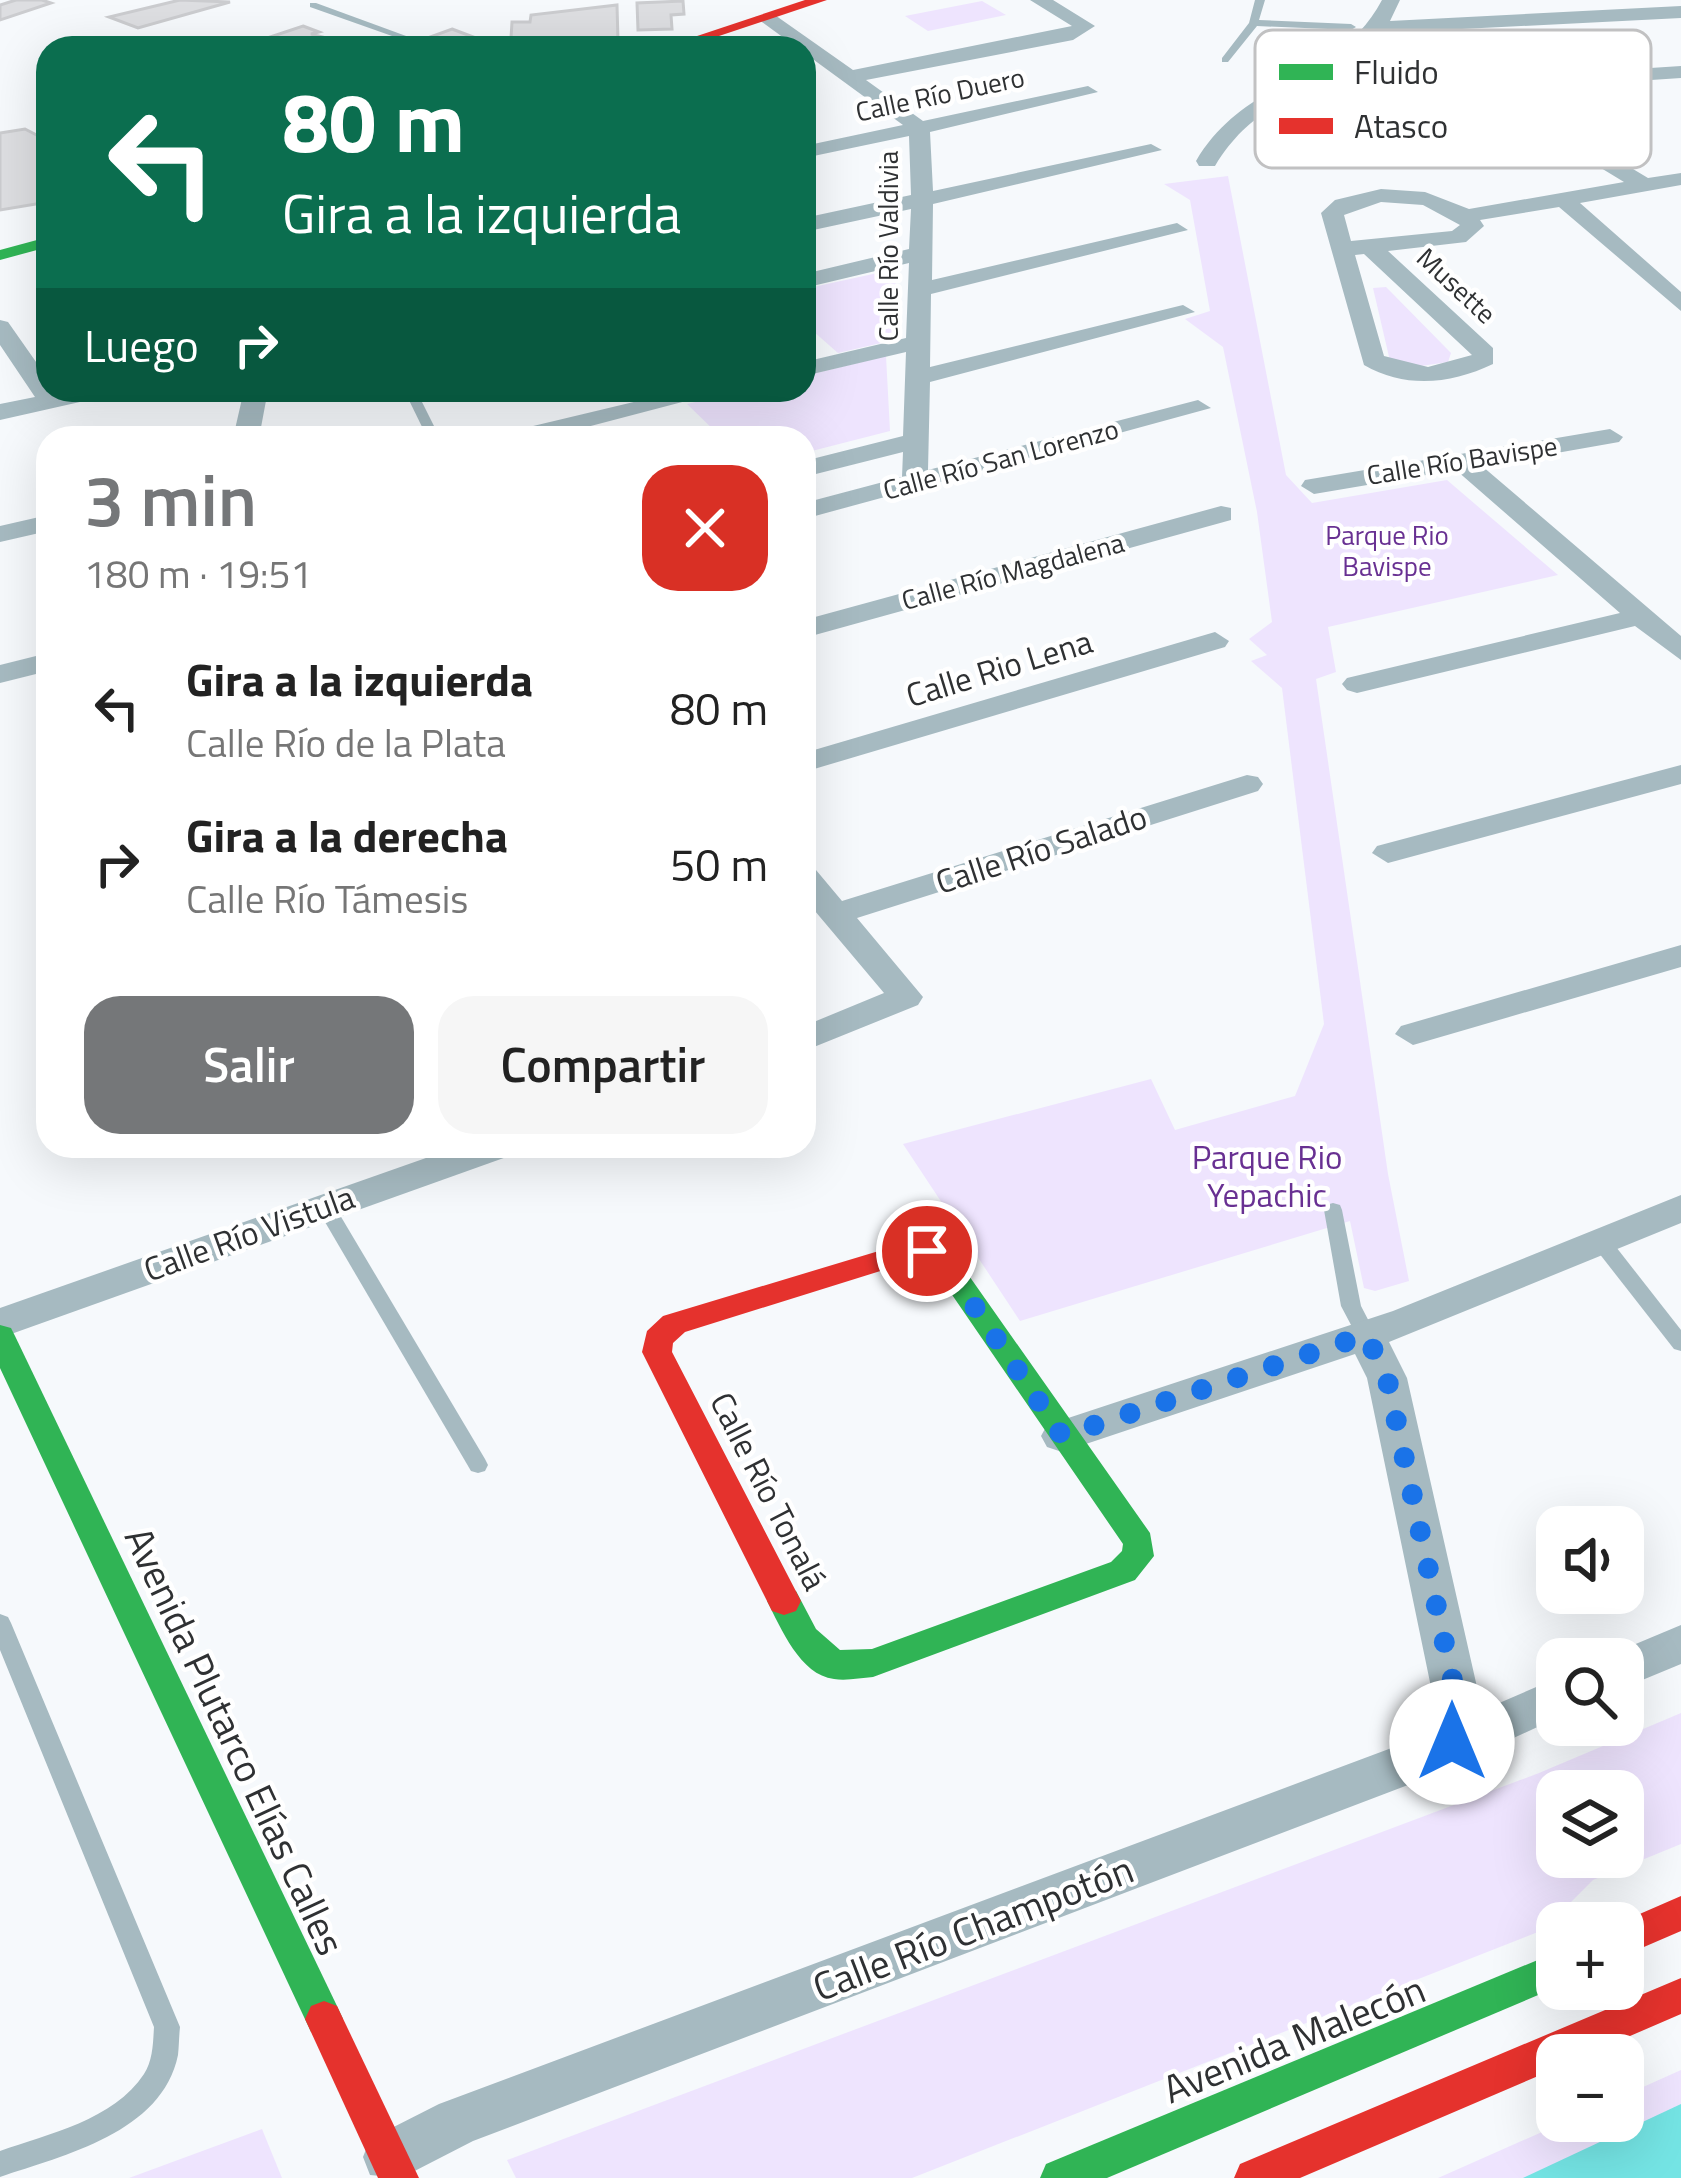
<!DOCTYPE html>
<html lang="es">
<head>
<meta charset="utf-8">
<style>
	:root { --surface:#fff; --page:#f6f6f6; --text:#222; --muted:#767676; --accent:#757779 }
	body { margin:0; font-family:"Titillium Web",sans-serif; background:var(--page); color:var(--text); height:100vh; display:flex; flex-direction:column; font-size:45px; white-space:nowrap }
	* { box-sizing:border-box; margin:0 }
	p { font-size:39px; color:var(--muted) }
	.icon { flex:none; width:66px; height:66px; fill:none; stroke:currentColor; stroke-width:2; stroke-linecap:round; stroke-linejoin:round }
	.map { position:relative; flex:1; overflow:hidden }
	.details { position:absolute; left:36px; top:426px; width:780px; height:732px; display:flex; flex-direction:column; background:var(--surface); border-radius:36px; box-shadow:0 12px 48px #0002 }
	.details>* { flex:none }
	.top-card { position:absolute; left:36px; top:36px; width:780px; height:366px; border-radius:36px; box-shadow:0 12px 48px #0002; background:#0b6e4f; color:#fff; overflow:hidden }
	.controls { position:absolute; left:1536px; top:1506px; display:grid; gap:24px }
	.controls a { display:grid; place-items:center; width:108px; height:108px; border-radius:24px; background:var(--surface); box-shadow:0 12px 48px #0002; font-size:60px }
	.pin { position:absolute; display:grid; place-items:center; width:102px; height:102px; color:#fff; margin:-51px; border:6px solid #fff; border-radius:50%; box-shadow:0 3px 12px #0007 }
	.me { position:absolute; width:132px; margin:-66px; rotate:0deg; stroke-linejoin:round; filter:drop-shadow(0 0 9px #0008) }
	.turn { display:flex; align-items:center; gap:42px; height:252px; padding:0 48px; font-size:54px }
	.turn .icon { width:156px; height:156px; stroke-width:2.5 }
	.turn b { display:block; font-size:84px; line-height:102px }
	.then { display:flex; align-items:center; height:114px; padding:0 48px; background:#0003; gap:24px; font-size:45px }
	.round { display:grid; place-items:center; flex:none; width:126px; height:126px; border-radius:36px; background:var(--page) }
	.head { display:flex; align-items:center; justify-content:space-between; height:204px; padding:0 48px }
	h1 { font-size:72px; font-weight:600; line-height:90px; color:var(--accent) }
	.action { display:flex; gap:24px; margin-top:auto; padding:24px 48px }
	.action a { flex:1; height:138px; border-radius:36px; background:var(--accent); color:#fff; font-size:48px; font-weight:600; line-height:138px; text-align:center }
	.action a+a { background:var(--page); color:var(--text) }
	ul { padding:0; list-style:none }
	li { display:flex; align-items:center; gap:36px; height:156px; padding:0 48px }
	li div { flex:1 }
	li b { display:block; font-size:45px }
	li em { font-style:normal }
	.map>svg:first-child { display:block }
	.green { fill:#eee4fe; fill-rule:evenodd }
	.water { fill:#74e4e4 }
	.building { fill:#dddee1; stroke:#cbcccf; stroke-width:3 }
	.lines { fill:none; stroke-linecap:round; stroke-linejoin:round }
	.lane { fill:#a6bac1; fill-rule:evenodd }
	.street { fill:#a6bac1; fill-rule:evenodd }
	.fast { fill:#30b455; fill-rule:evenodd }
	.jam { fill:#e5322d; fill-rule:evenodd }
	.route { stroke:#1a73e8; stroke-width:21; stroke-dasharray:0 37.8 }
	.labels { text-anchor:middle; stroke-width:9; stroke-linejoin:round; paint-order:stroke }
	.far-street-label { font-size:27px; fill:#2f3133; stroke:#fff }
	.far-park-label { font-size:27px; fill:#683092; stroke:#fff }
	.street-label { font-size:33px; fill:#2f3133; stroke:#fff }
	.park-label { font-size:33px; fill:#683092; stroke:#fff }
	.near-street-label { font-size:39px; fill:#2f3133; stroke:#fff }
	.key { fill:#fff; stroke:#c1c1c2; stroke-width:3 }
	.key-label { font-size:33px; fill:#2f3133 }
</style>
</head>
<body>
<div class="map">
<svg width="1681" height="2178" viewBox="0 0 1681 2178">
	<rect width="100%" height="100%" fill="#f6f9fc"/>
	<g class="green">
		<path d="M982 1 1006 15 928 31 905 16Z"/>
		<path d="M1228 176 1286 475 1312 503 1447 480 1558 575 1328 627 1336 672 1316 679 1388 1174 1409 1281 1375 1291 1364 1288 1350 1221 1020 1321 903 1144 1151 1079 1175 1130 1295 1096 1324 1024 1282 688 1251 661 1267 655 1249 639 1272 622 1257 512 1223 347 1185 319 1210 311 1190 200 1164 184Z"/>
		<path d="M896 269 894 340 838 353 804 323V289Z"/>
		<path d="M1386 287 1451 353 1448 362 1421 366 1390 361 1373 288Z"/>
		<path d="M886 356 890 431 804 453V438H722L687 404 745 390H804V376Z"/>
		<path d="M1681 1713V1844L1593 1880 1543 1930 912 2178H516L507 2160 1539 1773ZM1557 1791H1623V1857H1557Z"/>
		<path d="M1681 2070V2178H1438L1567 2121H1623V2096Z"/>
		<path d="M262 2129 282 2178H129Z"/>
	</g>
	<path class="water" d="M1681 2104V2178H1523Z"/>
	<g class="building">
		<path d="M16 0H42L51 3 0 20V5Z"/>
		<path d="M180 0 230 2 138 28 109 17Z"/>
		<path d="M683 1 684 14 671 15 672 29 638 30 637 3Z"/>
		<path d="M617 5 618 41 501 44 502 38H511L512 22H530L531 15Z"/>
		<path d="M303 26 319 32 311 34 345 43 330 48H237Z"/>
		<path d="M452 29 476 38 449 48H400Z"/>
		<path d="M25 129 48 141V202L0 210V133Z"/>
	</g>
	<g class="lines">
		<g class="lane">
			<path d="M1255 0H1265L1259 20 1351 24 1356 27 1351 30 1257 26 1228 62H1222V58L1249 23Z"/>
			<path d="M310 3H316L417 40 409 42 310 7Z"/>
			<path d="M404 390H416L437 432 436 435H426Z"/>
			<path d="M324 1198 331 1200 485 1459 488 1465 485 1471 478 1473 471 1471 315 1205 317 1200Z"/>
			<path d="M1333 1203 1340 1205 1342 1210 1361 1306 1376 1335 1373 1340H1359L1341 1306 1324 1210 1326 1205Z"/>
			<path d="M1602 1236 1609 1238 1681 1330V1351L1674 1349 1595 1248 1592 1243 1595 1238Z"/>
			<path d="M0 1614 8 1617 11 1623 180 2027C179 2036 179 2046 178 2055 162 2133 64 2155 0 2177V2151C48 2134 114 2120 144 2074 153 2060 153 2043 154 2027L0 1650Z"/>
		</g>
		<g class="street">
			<path d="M1030 0H1053L1095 26 1073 40 866 80 923 121 1088 86 1098 92 930 132 933 191 1151 144 1162 150 933 204 932 280 1177 223 1188 230 931 294 930 367 1183 305 1195 312 930 382 928 470 1198 400 1211 408 804 519V503L902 477 903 452 804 477V461L903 436 906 352 804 376V362L906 338 909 263 804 288V274L909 249 911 209 804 232V218L911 195 909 136 804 158V146L903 125 755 17 772 13 853 70 1072 26Z"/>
			<path d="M1382 0H1400L1390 21 1681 6V18L1383 33 1357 58 1423 83 1681 66V78L1501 90 1648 178 1681 173V185L1580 203 1681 292V311L1559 207 1480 220 1484 226 1466 242 1388 251 1493 348V364C1451 384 1406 389 1364 365L1321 213 1335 200 1381 189 1425 192 1469 209 1624 182 1476 92 1399 91 1344 66C1290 102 1251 107 1215 166H1199L1196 161C1246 76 1338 83 1382 0ZM1381 202 1423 205 1460 225 1452 231 1351 241 1344 215ZM1364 254 1472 355 1428 367 1384 356 1355 255Z"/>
			<path d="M0 320 8 322 48 379V390H114L111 395 0 420V404L35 397 0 345Z"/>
			<path d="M244 390H268L259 438H233Z"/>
			<path d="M684 390H728L545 438H500L504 433Z"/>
			<path d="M1610 429 1623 437 1619 442 1482 466 1681 636V660L1635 626 1357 693 1347 690 1342 684 1347 678 1620 613 1456 470 1314 494 1301 486 1305 480Z"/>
			<path d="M1221 506 1231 508V520L804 638V620Z"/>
			<path d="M48 515V531L0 542V526Z"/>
			<path d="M1215 632 1229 641 1225 647 804 772V753Z"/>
			<path d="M48 653V671L0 683V665Z"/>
			<path d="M1681 765V784L1388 863 1372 853 1377 846Z"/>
			<path d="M1247 775 1258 777 1263 784 1258 791 857 918 923 997 918 1005 804 1051V1026L884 993 804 898V867L816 870 842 901Z"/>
			<path d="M1681 945V967L1413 1045 1395 1034 1401 1026Z"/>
			<path d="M460 1146H517L512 1155 0 1338V1308Z"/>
			<path d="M1681 1195V1223L1389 1342 1407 1378 1477 1687 1476 1713 1557 1678V1718L1429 1777 473 2141 401 2178 370 2175 363 2157 370 2139 439 2104 1429 1734 1431 1687 1367 1378 1355 1354 1062 1452 1047 1447 1041 1436 1047 1425 1393 1311Z"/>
			<path d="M1681 1625V1664L1623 1688V1659L1607 1656Z"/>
		</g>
		<g class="fast">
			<path d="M48 237V247L0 260V250Z"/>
			<path d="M912 1241 953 1253 1150 1533 1154 1556 1135 1580 873 1677C861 1678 846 1681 834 1679 800 1675 781 1628 767 1601L772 1591 784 1587 796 1591 816 1629 840 1650 872 1649 1111 1562 1122 1551 1123 1544 933 1267 902 1258 898 1251 902 1244Z"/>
			<path d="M0 1325 11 1328 15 1336 337 2006 343 2019 337 2032 324 2037 311 2032 0 1368Z"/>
			<path d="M1557 1952V1987L1107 2178H1040L1046 2164Z"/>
		</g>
		<g class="jam">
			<path d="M805 0H827L683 48H661Z"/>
			<path d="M912 1241 922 1244 926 1251 922 1258 685 1332 673 1343 672 1352 801 1601 796 1611 784 1615 772 1611 642 1352 647 1331 663 1316Z"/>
			<path d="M1681 1896V1931L1623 1956V1923H1619Z"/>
			<path d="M1681 1978V2014L1586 2055H1557V2068L1300 2178H1234L1240 2164Z"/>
			<path d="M324 2001 337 2006 419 2178H378L305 2019 311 2006Z"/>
		</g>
	</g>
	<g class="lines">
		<path class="route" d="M927 1251 943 1260 1062 1436 1366 1335 1387 1378 1454 1687 1452 1742"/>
	</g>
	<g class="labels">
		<g class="far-street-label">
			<text transform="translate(940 95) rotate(-12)" y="9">Calle Río Duero</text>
			<text transform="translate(889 246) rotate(-90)" y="9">Calle Río Valdivia</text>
			<text transform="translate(1456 286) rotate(43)" y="9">Musette</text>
			<text transform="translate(1001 460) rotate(-15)" y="9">Calle Río San Lorenzo</text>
			<text transform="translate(1462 461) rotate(-9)" y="9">Calle Río Bavispe</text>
			<text transform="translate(1013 572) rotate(-15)" y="9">Calle Río Magdalena</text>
		</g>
		<g class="far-park-label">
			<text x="1387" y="545">Parque Rio<tspan x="1387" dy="31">Bavispe</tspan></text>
		</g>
		<g class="street-label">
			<text transform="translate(999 668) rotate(-17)" y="12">Calle Rio Lena</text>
			<text transform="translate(1041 849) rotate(-18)" y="12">Calle Río Salado</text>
			<text transform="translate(249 1233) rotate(-20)" y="12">Calle Río Vistula</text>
			<text transform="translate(769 1491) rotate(63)" y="12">Calle Río Tonalá</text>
		</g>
		<g class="park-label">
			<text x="1267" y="1169">Parque Rio<tspan x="1267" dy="38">Yepachic</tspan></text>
		</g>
		<g class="near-street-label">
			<text transform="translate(235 1741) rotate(65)" y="14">Avenida Plutarco Elías Calles</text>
			<text transform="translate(973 1928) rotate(-21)" y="14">Calle Río Champotón</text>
			<text transform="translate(1294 2039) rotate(-22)" y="14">Avenida Malecón</text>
		</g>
	</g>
	<rect x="1255" y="30" width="396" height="138" rx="18" class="key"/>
	<rect x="1279" y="64" width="54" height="16" fill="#30b455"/>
	<rect x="1279" y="118" width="54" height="16" fill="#e5322d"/>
	<g class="key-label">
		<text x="1354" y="84">Fluido</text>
		<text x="1354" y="138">Atasco</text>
	</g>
</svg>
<div class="controls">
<a><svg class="icon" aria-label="sound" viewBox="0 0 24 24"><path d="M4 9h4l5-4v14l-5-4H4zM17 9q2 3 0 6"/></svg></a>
<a><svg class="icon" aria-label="search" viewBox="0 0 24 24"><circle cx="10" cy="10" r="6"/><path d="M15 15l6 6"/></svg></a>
<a><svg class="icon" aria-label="layers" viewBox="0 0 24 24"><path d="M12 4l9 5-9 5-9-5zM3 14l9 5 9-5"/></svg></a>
<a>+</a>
<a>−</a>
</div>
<div class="pin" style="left:927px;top:1251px;background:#d93025"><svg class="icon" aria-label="arrive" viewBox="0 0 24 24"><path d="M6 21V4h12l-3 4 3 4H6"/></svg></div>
<svg class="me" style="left:1452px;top:1742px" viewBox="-20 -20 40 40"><circle r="19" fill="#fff"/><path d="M0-13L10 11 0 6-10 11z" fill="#1a73e8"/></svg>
<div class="top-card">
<div class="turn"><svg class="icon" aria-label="left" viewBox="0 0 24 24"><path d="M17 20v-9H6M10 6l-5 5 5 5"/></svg><div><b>80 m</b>Gira a la izquierda</div></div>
<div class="then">Luego<svg class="icon" aria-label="right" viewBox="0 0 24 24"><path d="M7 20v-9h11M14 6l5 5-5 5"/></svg></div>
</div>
<section class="details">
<div class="head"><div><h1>3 min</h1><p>180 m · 19:51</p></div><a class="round" style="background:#d93025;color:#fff"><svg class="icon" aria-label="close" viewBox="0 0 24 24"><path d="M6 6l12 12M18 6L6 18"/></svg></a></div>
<ul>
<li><svg class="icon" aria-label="left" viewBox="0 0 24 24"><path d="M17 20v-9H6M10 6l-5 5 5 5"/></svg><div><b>Gira a la izquierda</b><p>Calle Río de la Plata</p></div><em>80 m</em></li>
<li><svg class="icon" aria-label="right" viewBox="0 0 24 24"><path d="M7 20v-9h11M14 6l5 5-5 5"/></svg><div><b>Gira a la derecha</b><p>Calle Río Támesis</p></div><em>50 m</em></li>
</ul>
<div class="action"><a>Salir</a><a>Compartir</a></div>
</section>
</div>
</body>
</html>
